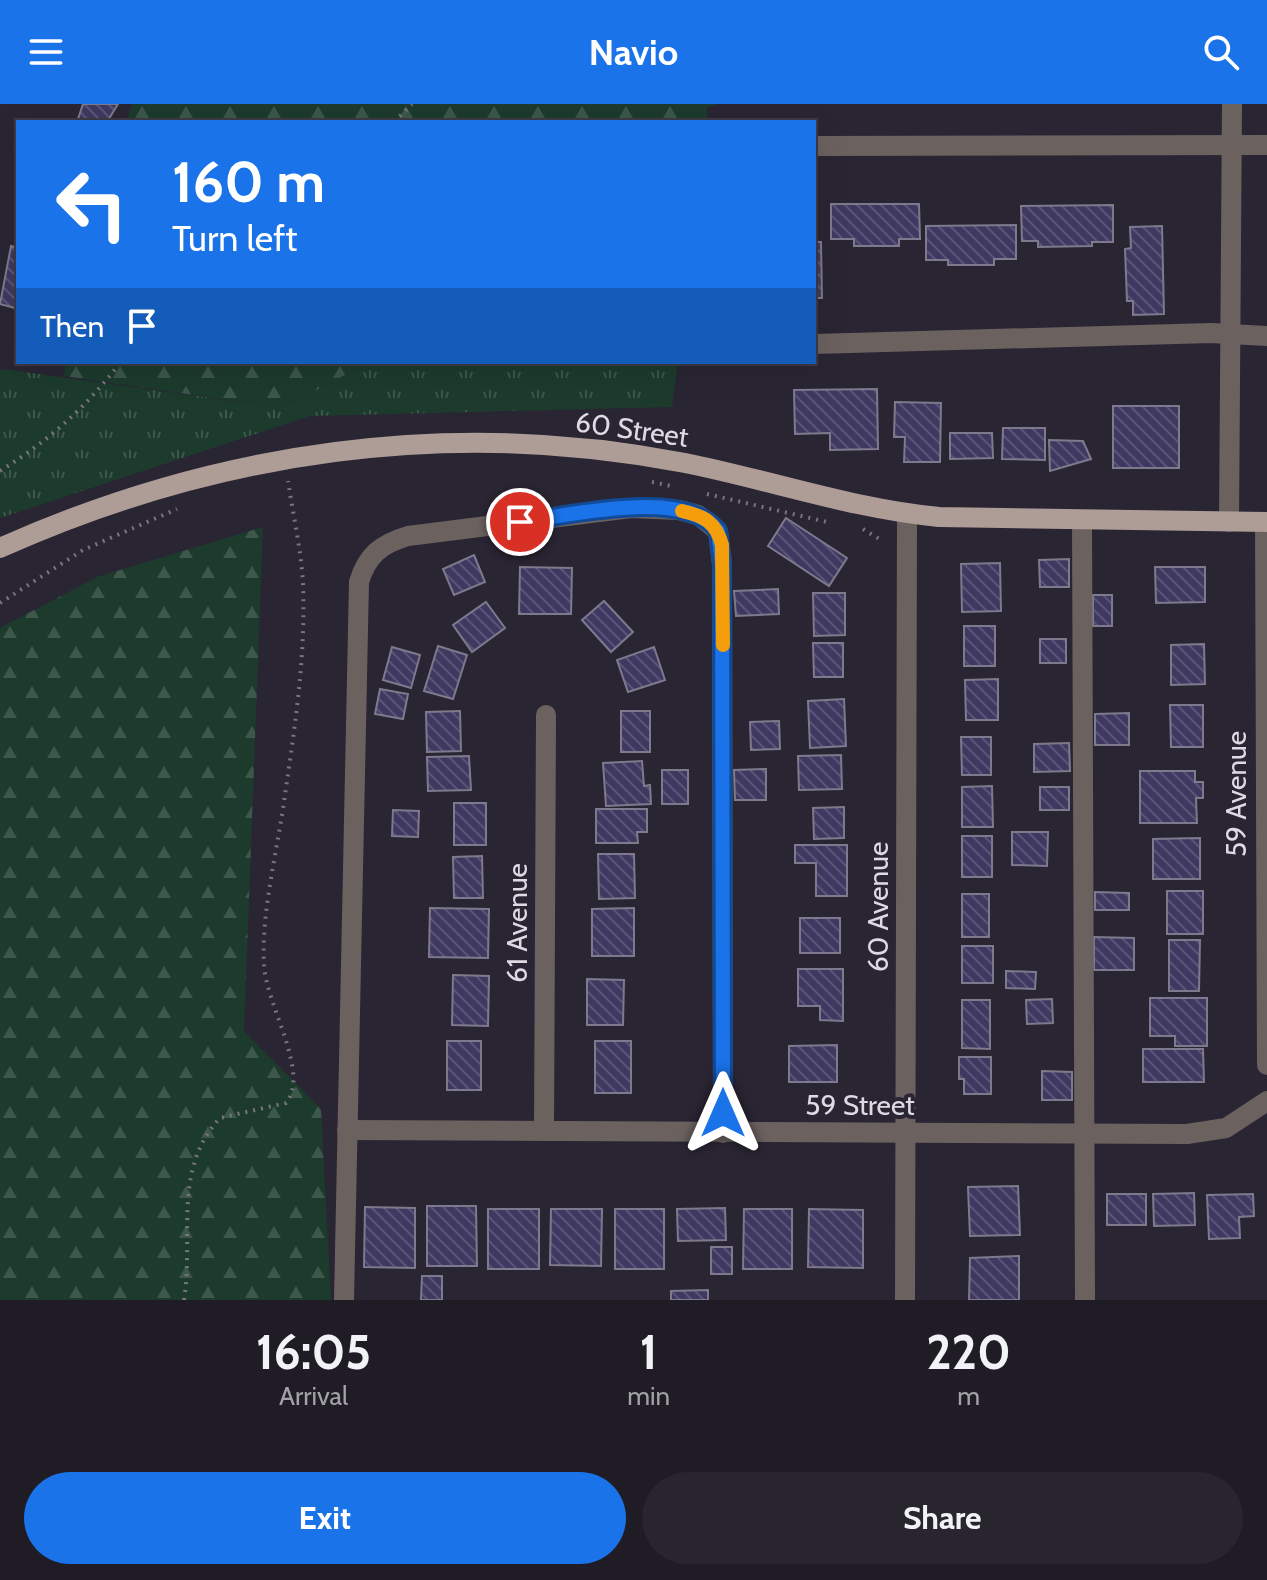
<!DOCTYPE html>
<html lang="en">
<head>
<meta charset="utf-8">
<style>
	:root { --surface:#201c26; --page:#28252e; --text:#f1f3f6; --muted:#a2a1a7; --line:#3d3a43; --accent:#1a73e8 }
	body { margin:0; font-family:Cabin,sans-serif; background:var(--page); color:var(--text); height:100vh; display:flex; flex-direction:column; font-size:30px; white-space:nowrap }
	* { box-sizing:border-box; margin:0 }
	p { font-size:26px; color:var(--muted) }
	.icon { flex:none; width:44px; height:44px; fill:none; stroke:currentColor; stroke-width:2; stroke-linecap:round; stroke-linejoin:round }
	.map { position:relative; height:1196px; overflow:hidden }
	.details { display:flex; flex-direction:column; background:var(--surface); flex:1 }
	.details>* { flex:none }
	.guide { position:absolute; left:16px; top:16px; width:800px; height:244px; border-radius:0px; box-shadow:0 8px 32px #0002,0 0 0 2px var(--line); background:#1a73e8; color:#fff; overflow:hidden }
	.pin { position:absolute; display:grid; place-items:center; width:68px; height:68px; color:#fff; margin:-34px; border:4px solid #fff; border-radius:50%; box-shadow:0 2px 8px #0007 }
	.me { position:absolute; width:88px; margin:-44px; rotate:0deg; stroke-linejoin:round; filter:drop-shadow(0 0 6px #0008) }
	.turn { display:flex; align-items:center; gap:28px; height:168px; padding:0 24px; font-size:36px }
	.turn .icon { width:104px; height:104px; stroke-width:2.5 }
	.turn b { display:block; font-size:56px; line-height:68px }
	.then { display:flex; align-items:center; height:76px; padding:0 24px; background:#0003; gap:16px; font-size:30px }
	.eta { display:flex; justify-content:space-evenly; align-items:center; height:136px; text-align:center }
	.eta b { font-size:48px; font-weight:700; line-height:56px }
	.action { display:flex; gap:16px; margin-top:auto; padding:16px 24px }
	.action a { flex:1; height:92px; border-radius:48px; background:var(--accent); color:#fff; font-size:32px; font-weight:700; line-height:92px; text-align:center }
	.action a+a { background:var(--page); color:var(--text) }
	header { display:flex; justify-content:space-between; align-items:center; height:104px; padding:0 24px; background:var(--accent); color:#fff; font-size:36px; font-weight:700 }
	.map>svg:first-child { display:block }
	.grass { fill:url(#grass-tufts) }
	.forest { fill:url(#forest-firs) }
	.building { fill:url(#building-back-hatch); stroke:#7c7a8c; stroke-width:2 }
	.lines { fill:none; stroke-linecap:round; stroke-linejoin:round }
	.path { stroke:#787480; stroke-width:4; stroke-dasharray:2 6; stroke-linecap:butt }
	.minor { stroke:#6b6260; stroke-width:20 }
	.major { stroke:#ae9c97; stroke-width:20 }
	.route-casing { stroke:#114b97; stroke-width:20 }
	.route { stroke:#1a73e8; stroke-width:14 }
	.slow { stroke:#f59e0b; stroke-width:14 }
	.labels { text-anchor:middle; stroke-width:8; stroke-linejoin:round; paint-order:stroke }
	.street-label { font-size:28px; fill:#dddae3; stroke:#2a2533 }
</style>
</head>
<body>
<header><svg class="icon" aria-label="menu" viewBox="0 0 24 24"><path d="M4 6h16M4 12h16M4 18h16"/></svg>Navio<svg class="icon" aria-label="search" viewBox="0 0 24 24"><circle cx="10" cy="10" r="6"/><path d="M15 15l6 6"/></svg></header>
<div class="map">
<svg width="1267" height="1196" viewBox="0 0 1267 1196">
	<defs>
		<pattern id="grass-tufts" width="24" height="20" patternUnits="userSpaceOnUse" patternTransform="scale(2)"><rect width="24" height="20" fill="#1c3b2d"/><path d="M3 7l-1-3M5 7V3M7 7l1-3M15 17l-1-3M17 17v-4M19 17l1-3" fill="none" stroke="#3d574b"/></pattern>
		<pattern id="forest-firs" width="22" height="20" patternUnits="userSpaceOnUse" patternTransform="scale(2)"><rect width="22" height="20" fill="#1c3b2d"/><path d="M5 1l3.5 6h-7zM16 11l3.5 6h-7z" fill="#3d574b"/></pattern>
		<pattern id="building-back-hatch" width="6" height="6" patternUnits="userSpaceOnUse" patternTransform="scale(2)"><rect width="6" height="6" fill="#3f3961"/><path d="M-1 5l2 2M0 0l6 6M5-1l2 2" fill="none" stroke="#5a5578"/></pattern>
	</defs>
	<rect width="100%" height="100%" fill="#2a2533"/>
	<path class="grass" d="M369 258H678L672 303 310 312 0 414V267L4 265 283 304Z"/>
	<g class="forest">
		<path d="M132 0H718L707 3V18H126Z"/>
		<path d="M66 258H369L283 304 64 272Z"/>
		<path d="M263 423 244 927 321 1005 331 1196H0V524L97 473Z"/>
	</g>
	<g class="building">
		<path d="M83 0H118L107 18H77Z"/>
		<path d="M831 100H919L920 135H899V142H854V135H831Z"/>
		<path d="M1113 101V138H1092V142L1038 143V137H1022L1021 102Z"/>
		<path d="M814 118 815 138H821L822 194H814V211Z"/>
		<path d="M1016 121V155H994V161H948V156H926V122Z"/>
		<path d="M1162 122 1164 210 1133 211V197H1127L1125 145 1131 144 1130 123Z"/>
		<path d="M11 142 18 144V205L0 200Z"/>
		<path d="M877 285 878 345 830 346V329L795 330 794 286Z"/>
		<path d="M895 298 941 299 940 358H904L905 333H894Z"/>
		<rect x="1113" y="302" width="66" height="62"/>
		<path d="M1003 324H1045V356L1002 355Z"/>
		<path d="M950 329H992L993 354 950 355Z"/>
		<path d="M1049 336 1083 337 1091 355 1050 367Z"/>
		<path d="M786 414 847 454 829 482 768 442Z"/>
		<path d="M474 451 485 478 454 491 443 465Z"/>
		<path d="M1069 455V483H1040L1039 456Z"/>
		<path d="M1000 459 1001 507 962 508 961 460Z"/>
		<path d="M520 463 572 464 571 510H519Z"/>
		<path d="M1155 463H1205V498L1156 499Z"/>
		<path d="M778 485 779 510 736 512 734 487Z"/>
		<path d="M813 489H845V531L814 532Z"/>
		<rect x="1093" y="491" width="19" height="31"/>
		<path d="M604 497 633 528 611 548 582 516Z"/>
		<path d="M486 498 505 524 472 548 453 521Z"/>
		<rect x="964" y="522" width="31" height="40"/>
		<rect x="1040" y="535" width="26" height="24"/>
		<path d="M813 539H843V573H814Z"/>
		<path d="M1204 540 1205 580 1171 581V541Z"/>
		<path d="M438 542 467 551 453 595 424 587Z"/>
		<path d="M392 543 420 551 411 584 383 576Z"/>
		<path d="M654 543 665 576 628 588 617 556Z"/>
		<path d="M998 575V616H966L965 576Z"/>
		<path d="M380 585 408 590 403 615 375 610Z"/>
		<path d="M844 595 846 642 810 644 808 597Z"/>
		<path d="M1170 601H1203V643H1171Z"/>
		<path d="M460 607 461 647 427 648 426 608Z"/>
		<rect x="621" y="607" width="29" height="41"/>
		<path d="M1129 609V641H1095V610Z"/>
		<path d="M779 617 780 645 751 646 750 618Z"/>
		<path d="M961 633H991V671H962Z"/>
		<path d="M1069 639 1070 667 1034 668V640Z"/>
		<path d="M841 651 842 685 799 686 798 652Z"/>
		<path d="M469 652 471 686 428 687 427 653Z"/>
		<path d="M642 657 644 682 650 681 651 700 606 702 603 659Z"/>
		<path d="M766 665V696H735L734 666Z"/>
		<rect x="662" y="666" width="26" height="34"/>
		<path d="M1140 667H1195V678H1203V694H1196L1197 719H1140Z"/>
		<path d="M992 682 993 723H962V683Z"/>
		<rect x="1040" y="683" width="29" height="23"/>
		<rect x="454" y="699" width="32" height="42"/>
		<path d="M844 703V734L814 735 813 704Z"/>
		<path d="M596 705H647V728H637L638 739H596Z"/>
		<path d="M393 706 419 707 418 733 392 732Z"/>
		<path d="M1012 728H1048L1047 762 1012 761Z"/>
		<rect x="962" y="732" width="30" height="41"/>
		<path d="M1200 734V775H1153V735Z"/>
		<path d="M795 741H847V792H816V759H795Z"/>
		<path d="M598 750H634L635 794 599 795Z"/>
		<path d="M482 752 483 794H454L453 753Z"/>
		<rect x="1167" y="787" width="36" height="43"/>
		<path d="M1095 788 1129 789V806H1095Z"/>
		<rect x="962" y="790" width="27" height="43"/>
		<path d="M430 804 489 805 488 854 429 853Z"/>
		<path d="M634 804V852H592V805Z"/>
		<rect x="800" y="814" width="40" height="35"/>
		<path d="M1094 833 1134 834V866H1094Z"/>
		<path d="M1169 836H1200L1199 887H1169Z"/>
		<rect x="962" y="842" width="31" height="37"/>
		<path d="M798 865H843V917L820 916V902H798Z"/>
		<path d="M1006 867 1036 868 1035 885 1006 884Z"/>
		<path d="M453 871 489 872 488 922 452 921Z"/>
		<path d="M587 875 624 876 623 921H587Z"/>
		<path d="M1150 894H1207V942H1175V932H1150Z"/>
		<path d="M1052 895 1053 919 1027 920 1026 896Z"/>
		<path d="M962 896H990V945L962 944Z"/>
		<rect x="447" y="937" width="34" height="49"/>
		<rect x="595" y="937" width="36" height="52"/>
		<path d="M837 941V978H789V942Z"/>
		<path d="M1143 945H1203L1204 978H1143Z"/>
		<path d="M959 953H991V990H964V975H959Z"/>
		<path d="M1042 967 1072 968V996H1042Z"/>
		<path d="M1018 1082 1020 1131 970 1132 968 1083Z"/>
		<path d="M1194 1089 1195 1121 1154 1122 1153 1090Z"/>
		<rect x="1107" y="1090" width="39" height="31"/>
		<path d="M1253 1090 1254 1112 1239 1113 1240 1134 1209 1135 1207 1091Z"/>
		<path d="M427 1102H476L477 1162H427Z"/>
		<path d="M365 1103 415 1104V1164L364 1163Z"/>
		<path d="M725 1104 726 1136 678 1137 677 1105Z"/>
		<rect x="488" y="1105" width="51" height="60"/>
		<path d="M551 1105H602L601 1162 550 1161Z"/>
		<rect x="615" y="1105" width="49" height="60"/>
		<path d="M744 1105H792V1165H743Z"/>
		<path d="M809 1105 863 1106V1164L808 1163Z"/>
		<rect x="711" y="1143" width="21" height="27"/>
		<path d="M1019 1152V1196H969L970 1154Z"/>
		<path d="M422 1172H442V1196H421Z"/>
		<path d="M708 1186V1196H671V1187Z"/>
	</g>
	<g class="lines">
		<g class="path">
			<path d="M394 18 412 0"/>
			<path d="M0 367C51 335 84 305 121 258"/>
			<path d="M652 378 671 382"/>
			<path d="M707 390 827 418"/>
			<path d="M863 425 881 436"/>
			<path d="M0 499 83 446 177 405"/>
			<path d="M184 1196C194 1133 172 1065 220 1014L286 999C311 969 265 899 264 860 261 808 278 744 285 691 295 622 306 550 303 479 301 445 293 410 288 377"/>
		</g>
		<g class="minor">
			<path d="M814 42 1267 41"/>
			<path d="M814 240 1211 229 1267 232"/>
			<path d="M1082 417 1085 1196"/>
			<path d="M1229 418 1232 0"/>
			<path d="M1265 418 1267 961"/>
			<path d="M347 1026 1187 1030 1226 1024 1267 997"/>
			<path d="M544 1027 546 611"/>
			<path d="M344 1196 359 478C367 451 381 440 408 432L631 404 679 406 698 411 718 427 722 460 723 1029"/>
			<path d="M905 1196 907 410"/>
		</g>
		<path class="major" d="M0 444C216 347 451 313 685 359 770 376 853 405 939 413L1267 418"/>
	</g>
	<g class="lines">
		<defs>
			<path id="route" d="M520 418C568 412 684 383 718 427L722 460 723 1009"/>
		</defs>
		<use href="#route" class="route-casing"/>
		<use href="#route" class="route"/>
		<path class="slow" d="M682 407C704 412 716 418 722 441L723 541"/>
	</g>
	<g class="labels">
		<g class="street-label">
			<text transform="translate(632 325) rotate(8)" y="10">60 Street</text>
			<text transform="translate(1236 690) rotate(-90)" y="10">59 Avenue</text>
			<text transform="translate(878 803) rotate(-90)" y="10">60 Avenue</text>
			<text transform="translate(517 819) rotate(-90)" y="10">61 Avenue</text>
			<text x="860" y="1011">59 Street</text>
		</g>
	</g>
</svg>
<div class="pin" style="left:520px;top:418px;background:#d93025"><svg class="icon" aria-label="arrive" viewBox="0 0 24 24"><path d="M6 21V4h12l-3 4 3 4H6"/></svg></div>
<svg class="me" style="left:723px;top:1009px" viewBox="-20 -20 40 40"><path d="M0-17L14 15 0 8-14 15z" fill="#1a73e8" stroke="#fff" stroke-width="4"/></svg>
<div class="guide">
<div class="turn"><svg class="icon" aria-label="left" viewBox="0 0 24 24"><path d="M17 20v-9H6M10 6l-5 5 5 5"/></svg><div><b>160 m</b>Turn left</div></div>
<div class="then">Then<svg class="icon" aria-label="arrive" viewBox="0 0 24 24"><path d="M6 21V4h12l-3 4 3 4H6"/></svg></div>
</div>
</div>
<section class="details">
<div class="eta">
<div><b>16:05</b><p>Arrival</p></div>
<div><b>1</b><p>min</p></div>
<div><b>220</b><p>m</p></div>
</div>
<div class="action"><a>Exit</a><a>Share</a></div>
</section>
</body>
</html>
